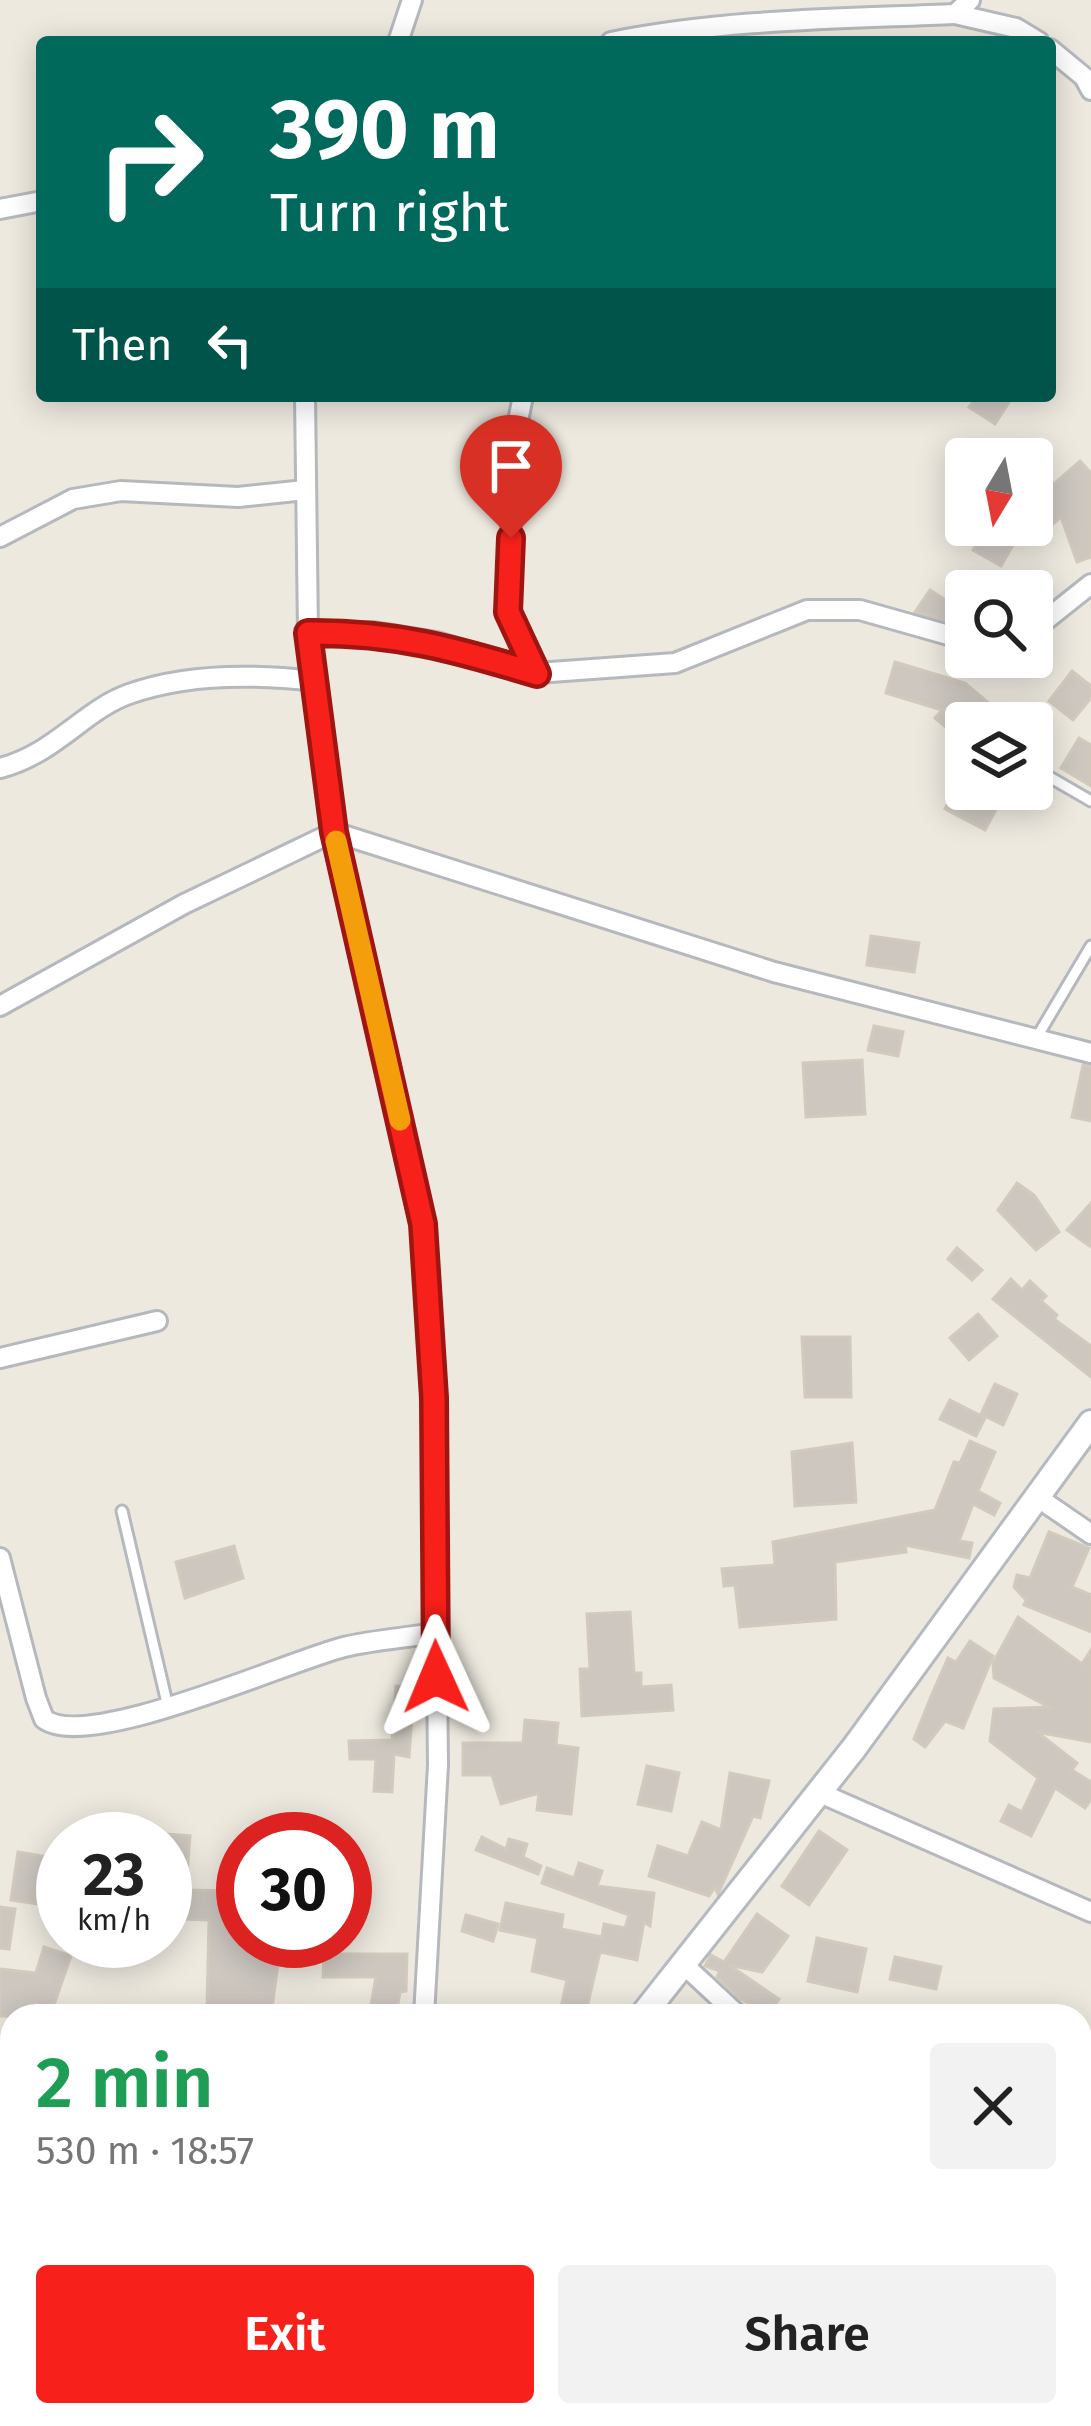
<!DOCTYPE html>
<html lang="en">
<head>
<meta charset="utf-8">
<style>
	:root { --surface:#fff; --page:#f2f2f2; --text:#222; --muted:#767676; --accent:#f8201a }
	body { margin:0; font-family:"Fira Sans",sans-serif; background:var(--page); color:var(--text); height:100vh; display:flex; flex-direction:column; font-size:45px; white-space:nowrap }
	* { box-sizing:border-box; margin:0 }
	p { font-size:39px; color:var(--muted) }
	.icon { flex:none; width:66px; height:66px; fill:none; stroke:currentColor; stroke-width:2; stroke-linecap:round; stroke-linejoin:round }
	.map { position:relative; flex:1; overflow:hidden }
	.drawer { position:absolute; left:0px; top:2004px; width:1092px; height:423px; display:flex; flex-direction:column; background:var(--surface); border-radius:36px 36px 0 0; box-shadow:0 6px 30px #0003 }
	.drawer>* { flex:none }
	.top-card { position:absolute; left:36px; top:36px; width:1020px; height:366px; border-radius:12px; box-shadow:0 6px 30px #0003; background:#00695c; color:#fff; overflow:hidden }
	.needle { width:78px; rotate:190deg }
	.buttons { position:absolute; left:945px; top:438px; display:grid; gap:24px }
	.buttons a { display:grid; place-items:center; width:108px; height:108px; border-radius:12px; background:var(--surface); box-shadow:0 6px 30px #0003; font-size:60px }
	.speed { position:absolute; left:36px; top:1812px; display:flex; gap:24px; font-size:60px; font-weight:700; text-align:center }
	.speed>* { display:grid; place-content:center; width:156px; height:156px; border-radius:50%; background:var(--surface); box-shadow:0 6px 30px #0003; line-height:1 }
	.speed small { font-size:30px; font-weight:400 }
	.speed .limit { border:18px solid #d22; background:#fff; color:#111 }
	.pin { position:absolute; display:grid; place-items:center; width:102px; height:102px; color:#fff; margin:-123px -51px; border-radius:50% 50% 50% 0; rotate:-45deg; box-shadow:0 0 12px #0007 }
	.pin .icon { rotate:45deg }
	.me { position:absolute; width:132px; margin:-66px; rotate:359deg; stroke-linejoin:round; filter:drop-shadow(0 0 9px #0008) }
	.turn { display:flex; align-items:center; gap:42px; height:252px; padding:0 36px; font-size:54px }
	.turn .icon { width:156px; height:156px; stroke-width:2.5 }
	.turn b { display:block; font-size:84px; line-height:102px }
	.then { display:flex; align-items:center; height:114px; padding:0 36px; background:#0003; gap:24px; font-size:45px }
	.round { display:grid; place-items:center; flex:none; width:126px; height:126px; border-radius:12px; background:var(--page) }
	.headline { display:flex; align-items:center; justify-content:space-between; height:204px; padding:0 36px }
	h1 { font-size:72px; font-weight:600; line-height:90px; color:#1e9e55 }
	.primary-button { display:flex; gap:24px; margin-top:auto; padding:24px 36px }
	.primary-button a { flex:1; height:138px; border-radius:12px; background:var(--accent); color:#fff; font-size:48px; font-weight:600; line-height:138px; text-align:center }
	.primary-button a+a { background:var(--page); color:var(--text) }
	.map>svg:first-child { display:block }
	.building { fill:#cdc7c0; stroke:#d2cabd; stroke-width:3 }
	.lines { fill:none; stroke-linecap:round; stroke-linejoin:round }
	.lane-casing { stroke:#b5b8bd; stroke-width:15 }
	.street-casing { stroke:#b5b8bd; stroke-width:24 }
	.secondary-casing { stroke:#b5bac0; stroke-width:30 }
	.lane { stroke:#fff; stroke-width:9 }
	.street { stroke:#fff; stroke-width:18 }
	.secondary { stroke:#fff; stroke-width:24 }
	.route-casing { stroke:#a11511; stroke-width:30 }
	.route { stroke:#f8201a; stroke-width:21 }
	.slow { stroke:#f59e0b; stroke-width:21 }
</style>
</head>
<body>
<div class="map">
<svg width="1091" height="2426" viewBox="0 0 1091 2426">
	<rect width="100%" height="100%" fill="#ede9df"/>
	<g class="building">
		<path d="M977 396H1013L995 424 969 407Z"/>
		<path d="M1080 461 1091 473V557L1077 562 1061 517 1053 524 1033 502Z"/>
		<path d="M946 525H1006L1020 533 1001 566 973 550 978 542Z"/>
		<path d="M930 590 966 613V626L915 612Z"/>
		<path d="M895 662 965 683 997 710 987 723H966V744L935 718 942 710 886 693Z"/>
		<path d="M1072 671 1091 686V698L1073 720 1049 701Z"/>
		<path d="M1079 738 1091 745V786L1061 768Z"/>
		<path d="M956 789H1007L985 830 945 809Z"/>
		<path d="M871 936 919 943 914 972 867 965Z"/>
		<path d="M874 1026 903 1032 898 1056 868 1050Z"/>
		<path d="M862 1060 865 1114 806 1117 803 1063Z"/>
		<path d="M1083 1065 1091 1066V1121L1072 1117Z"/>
		<path d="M1017 1183 1034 1195 1059 1232 1036 1250 998 1210Z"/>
		<path d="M1091 1203V1247L1067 1230Z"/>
		<path d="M957 1248 982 1270 972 1280 948 1259Z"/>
		<path d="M1011 1279 1022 1290 1030 1281 1046 1296 1041 1301 1057 1315 1054 1319 1091 1346V1377L993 1299Z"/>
		<path d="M978 1314 997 1336 969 1360 950 1338Z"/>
		<path d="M802 1337H850L851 1397H805Z"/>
		<path d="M995 1384 1017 1394 1003 1425 981 1414Z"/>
		<path d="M950 1400 985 1418 976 1436 940 1419Z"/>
		<path d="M970 1441 995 1452 978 1491 1000 1503 994 1515 973 1504 959 1541 972 1543 969 1558 905 1545 906 1552 835 1562 836 1619 740 1627 735 1585 724 1586 722 1569 775 1565 773 1542 935 1510 954 1462 960 1463Z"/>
		<path d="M852 1443 856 1502 795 1506 792 1452Z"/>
		<path d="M1049 1532 1089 1548 1072 1587 1091 1595V1632L1024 1605 1026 1600 1014 1587 1017 1575 1030 1578Z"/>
		<path d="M234 1546 243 1578 185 1598 176 1562Z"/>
		<path d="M630 1612 634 1673H641V1687L671 1685 673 1710 582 1716 580 1669H590L587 1614Z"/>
		<path d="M1018 1617 1082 1664 1091 1650V1742L1037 1732 1077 1763 1072 1770 1091 1782V1800L1085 1808 1055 1788 1031 1836 1001 1821 1009 1805 1022 1812 1038 1778 990 1741 994 1709 1049 1707 994 1678 993 1663Z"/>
		<path d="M970 1641 993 1656 963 1728 945 1721 925 1747 914 1739 932 1694 948 1658 956 1662Z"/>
		<path d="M396 1686 414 1687 409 1757 394 1754 392 1792 374 1791 376 1759H350L349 1741 392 1740Z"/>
		<path d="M525 1720 558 1723 556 1745 578 1748 571 1814 537 1810 539 1793 501 1804 492 1775H463V1743H523Z"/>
		<path d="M647 1766 679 1773 671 1811 638 1804Z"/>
		<path d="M730 1773 769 1781 760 1818 753 1816 718 1894 715 1887 709 1896 649 1876 658 1846 688 1856 702 1822 721 1830Z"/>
		<path d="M819 1831 847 1850 809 1905 782 1886Z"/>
		<path d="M165 1834 190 1836 187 1875 165 1874Z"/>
		<path d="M482 1837 506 1849 509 1839 527 1844 523 1857 541 1866 538 1874 476 1850Z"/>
		<path d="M18 1852 60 1859 52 1906 11 1900Z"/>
		<path d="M579 1863 602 1871 597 1886 654 1893 650 1926 644 1922 637 1960 600 1952 585 2016H559L567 1980 532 1971 538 1938 500 1930 506 1903 563 1915 561 1929 602 1937 604 1924 625 1928 629 1915 542 1883 547 1868 574 1878Z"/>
		<path d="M183 1890 237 1891 236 1941H281L271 2016 207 2007 209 1920 183 1919Z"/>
		<path d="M0 1907 15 1909 9 1949 0 1948Z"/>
		<path d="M757 1914 788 1936 762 1972 729 1965 779 1999 768 2014 741 1999 717 1977 720 1971 705 1966 711 1955 724 1962Z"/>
		<path d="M466 1915 498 1924 493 1941 462 1931Z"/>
		<path d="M817 1938 866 1949 857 1992 808 1981Z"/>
		<path d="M44 1947 71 1956 50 2016H0V1969L36 1973Z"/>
		<path d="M324 1954H407L406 1991 400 1992 396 2016H369L376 1977H323Z"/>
		<path d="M895 1957 941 1967 936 1989 890 1979Z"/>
	</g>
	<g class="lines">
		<defs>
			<g id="lane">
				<path d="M1046 775 1091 801"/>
				<path d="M1037 1037 1091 946"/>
				<path d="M122 1511 168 1707"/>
			</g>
			<g id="street">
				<path d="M955 14 1016 28 1039 42"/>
				<path d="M398 42 412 0"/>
				<path d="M611 42C726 19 839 19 955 14L970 0"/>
				<path d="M1050 49 1084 77 1091 90"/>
				<path d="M0 209 42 201"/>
				<path d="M305 396 308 633 334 832 423 1224 434 1398 438 1765 424 2016"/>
				<path d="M523 396 514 441 508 612 537 673"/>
				<path d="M0 537 73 499 121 491 238 497 305 490"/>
				<path d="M1032 631 1091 584"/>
				<path d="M308 633 374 632 437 642 537 673 675 663 807 610H860L966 640"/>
				<path d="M0 768C55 754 84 710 129 694 187 673 254 674 315 681"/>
				<path d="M0 1006 184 904 334 832 774 972 1091 1053"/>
				<path d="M0 1358 157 1321"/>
				<path d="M1037 1497 1091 1534"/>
				<path d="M0 1558 36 1698 44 1719C88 1752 288 1661 344 1647 373 1640 405 1638 435 1633"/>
				<path d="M820 1793 1091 1912"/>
				<path d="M683 1964 739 2016"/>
				<path d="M0 2259 12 2266"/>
				<path d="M1080 2275 1091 2281"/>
			</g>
			<g id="secondary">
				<path d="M642 2016 854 1748 1091 1423"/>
				<path d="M0 2079 12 2082"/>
				<path d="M398 2426 399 2415"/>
			</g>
		</defs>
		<use href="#lane" class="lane-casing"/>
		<use href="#street" class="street-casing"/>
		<use href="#secondary" class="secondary-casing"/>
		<use href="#lane" class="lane"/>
		<use href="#street" class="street"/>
		<use href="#secondary" class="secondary"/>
	</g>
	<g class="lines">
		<defs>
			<path id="route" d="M436 1677 434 1398 423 1224 334 832 308 633C394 632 455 649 537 674L508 612 511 538"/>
		</defs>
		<use href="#route" class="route-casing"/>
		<use href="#route" class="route"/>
		<path class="slow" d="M336 841 400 1120"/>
	</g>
</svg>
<div class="buttons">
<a><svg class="needle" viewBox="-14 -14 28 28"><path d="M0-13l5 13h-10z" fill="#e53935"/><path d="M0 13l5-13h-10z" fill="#767676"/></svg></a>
<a><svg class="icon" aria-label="search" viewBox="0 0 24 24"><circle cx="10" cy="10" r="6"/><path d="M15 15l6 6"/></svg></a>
<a><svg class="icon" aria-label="layers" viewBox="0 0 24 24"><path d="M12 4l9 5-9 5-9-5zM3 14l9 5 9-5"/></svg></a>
</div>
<div class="speed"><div>23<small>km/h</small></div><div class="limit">30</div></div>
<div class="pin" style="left:511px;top:538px;background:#d93025"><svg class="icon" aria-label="arrive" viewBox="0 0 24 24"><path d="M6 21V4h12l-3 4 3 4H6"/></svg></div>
<svg class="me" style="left:436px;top:1677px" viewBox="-20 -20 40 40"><path d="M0-17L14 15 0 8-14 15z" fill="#f8201a" stroke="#fff" stroke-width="4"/></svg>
<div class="top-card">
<div class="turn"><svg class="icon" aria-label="right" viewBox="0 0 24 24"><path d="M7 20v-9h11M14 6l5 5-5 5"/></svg><div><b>390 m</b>Turn right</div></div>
<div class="then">Then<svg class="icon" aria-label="left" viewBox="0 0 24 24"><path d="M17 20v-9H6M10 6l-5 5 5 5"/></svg></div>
</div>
<section class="drawer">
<div class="headline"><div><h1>2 min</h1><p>530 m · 18:57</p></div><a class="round"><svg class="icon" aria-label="close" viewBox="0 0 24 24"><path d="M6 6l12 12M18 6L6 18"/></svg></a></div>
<div class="primary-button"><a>Exit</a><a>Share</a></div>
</section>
</div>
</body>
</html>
